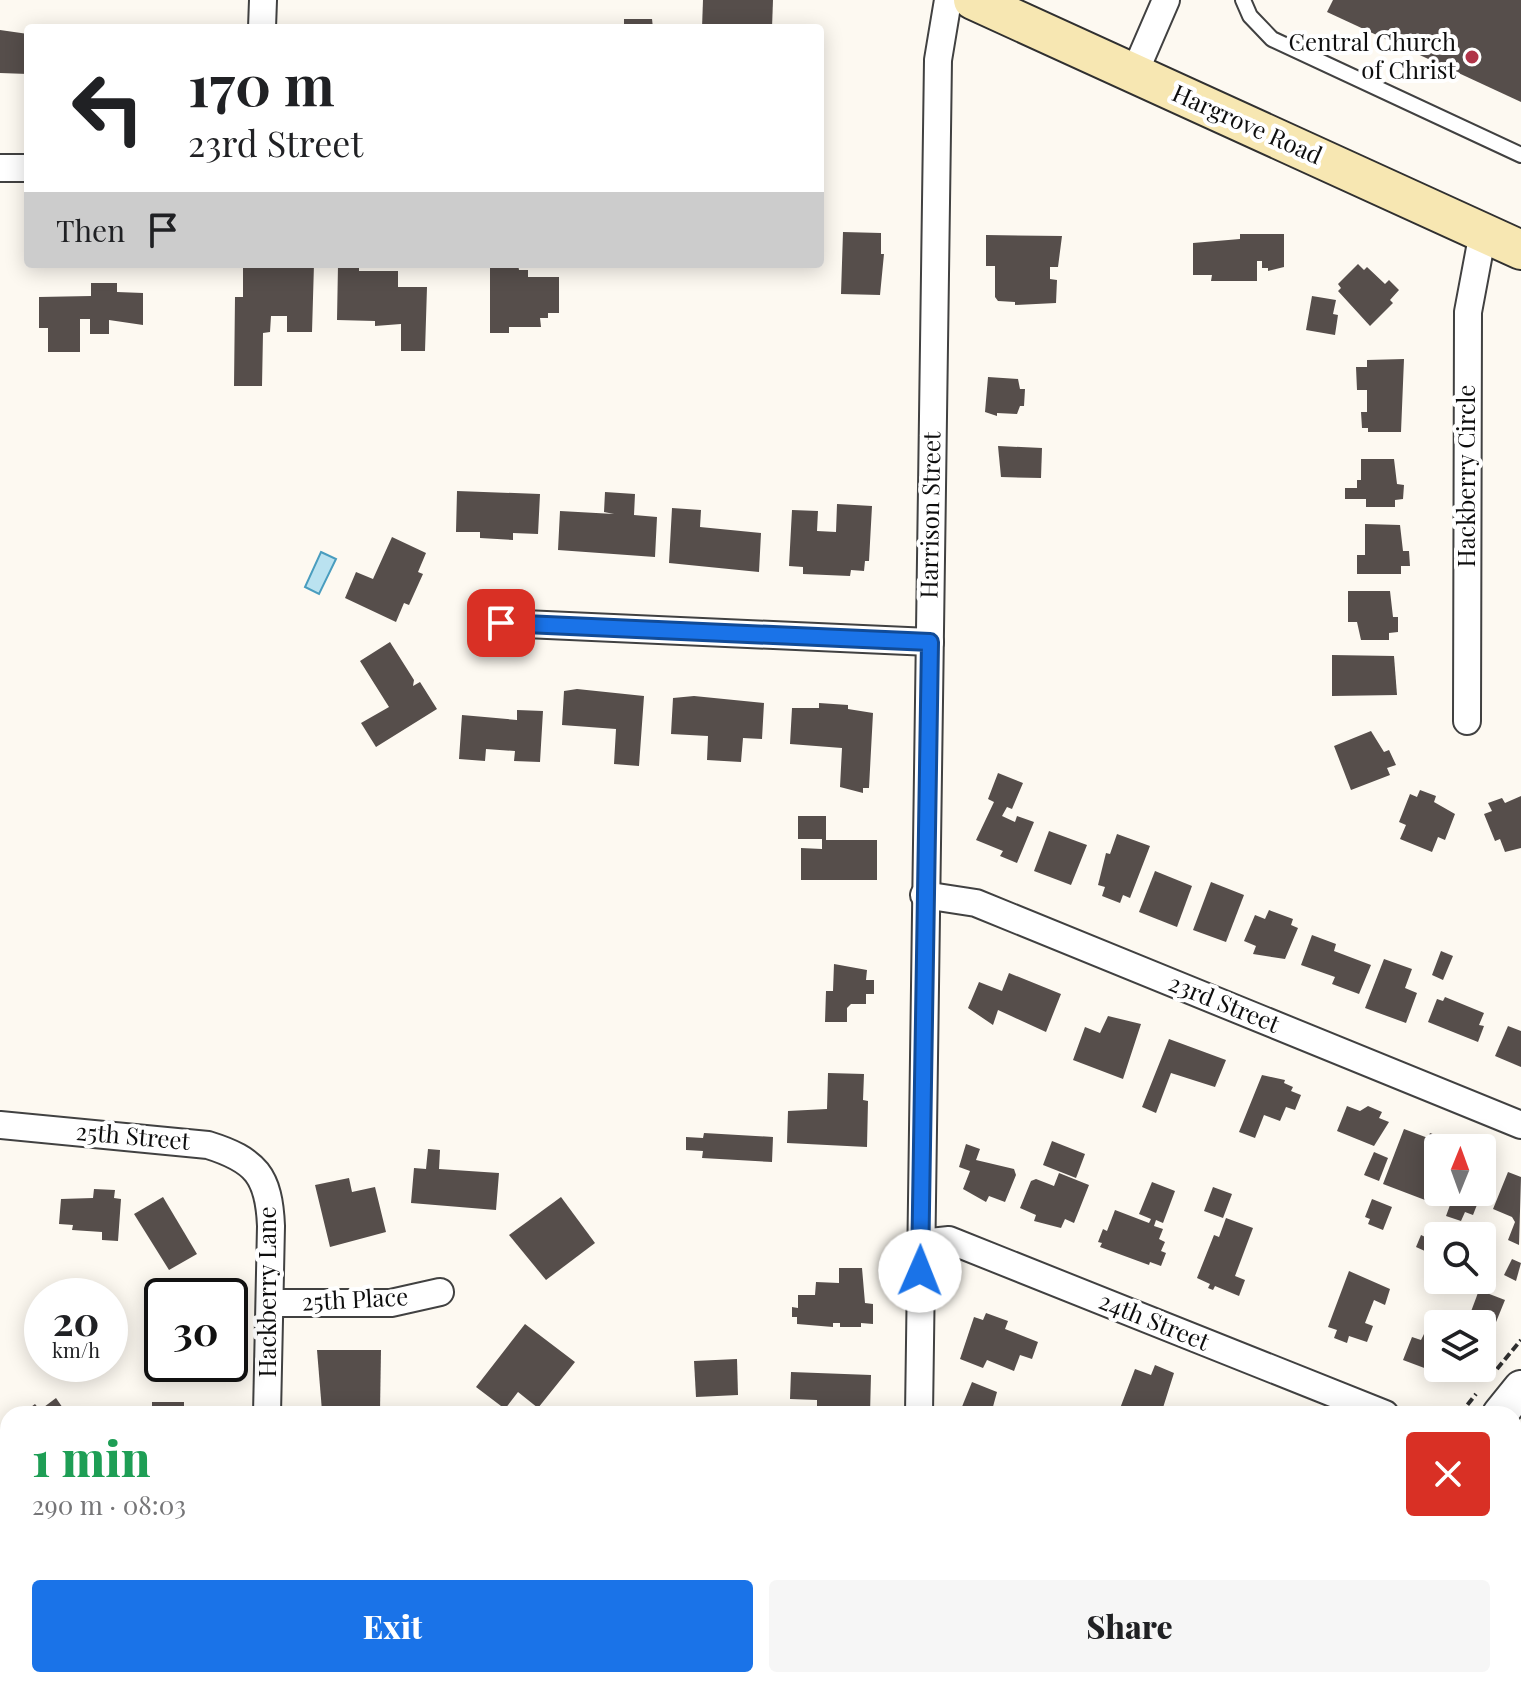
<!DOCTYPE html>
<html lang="en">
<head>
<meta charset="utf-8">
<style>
	:root { --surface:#fff; --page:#f6f6f6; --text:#202124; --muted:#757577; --accent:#1a73e8 }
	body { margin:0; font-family:"Playfair Display",serif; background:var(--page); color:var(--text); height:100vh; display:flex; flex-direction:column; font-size:30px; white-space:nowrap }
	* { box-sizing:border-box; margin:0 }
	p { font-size:26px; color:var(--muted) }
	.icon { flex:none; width:44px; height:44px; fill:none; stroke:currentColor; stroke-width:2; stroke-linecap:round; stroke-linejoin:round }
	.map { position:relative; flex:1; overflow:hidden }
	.details { position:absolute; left:0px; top:1406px; width:1522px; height:282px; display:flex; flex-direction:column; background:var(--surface); border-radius:24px 24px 0 0; box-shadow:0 4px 20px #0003 }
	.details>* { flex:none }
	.banner { position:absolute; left:24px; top:24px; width:800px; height:244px; border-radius:8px; box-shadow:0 4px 20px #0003; background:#fff; color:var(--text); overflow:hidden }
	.needle { width:52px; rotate:1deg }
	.fabs { position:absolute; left:1424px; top:1134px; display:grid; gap:16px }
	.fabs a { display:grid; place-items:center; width:72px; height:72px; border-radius:8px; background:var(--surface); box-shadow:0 4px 20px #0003; font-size:40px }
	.speed { position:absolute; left:24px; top:1278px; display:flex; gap:16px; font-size:40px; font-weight:700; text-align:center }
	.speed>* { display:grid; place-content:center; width:104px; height:104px; border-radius:50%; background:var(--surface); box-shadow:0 4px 20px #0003; line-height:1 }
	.speed small { font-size:20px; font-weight:400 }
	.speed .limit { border:4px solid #111; border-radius:12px; background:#fff; color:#111 }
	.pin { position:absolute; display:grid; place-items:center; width:68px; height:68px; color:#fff; margin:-34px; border-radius:16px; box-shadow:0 4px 12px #0006 }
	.me { position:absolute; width:88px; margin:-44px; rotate:1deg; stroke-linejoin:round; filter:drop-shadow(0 0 6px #0008) }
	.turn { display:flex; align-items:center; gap:28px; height:168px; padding:0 32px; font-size:36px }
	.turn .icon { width:104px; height:104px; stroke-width:2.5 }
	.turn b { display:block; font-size:56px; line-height:68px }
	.then { display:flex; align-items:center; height:76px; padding:0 32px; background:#0003; gap:16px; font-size:30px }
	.round { display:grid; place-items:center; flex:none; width:84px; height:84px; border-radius:8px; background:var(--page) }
	.headline { display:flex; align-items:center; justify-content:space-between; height:136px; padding:0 32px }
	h1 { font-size:48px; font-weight:800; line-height:60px; color:#1e9e55 }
	.cta { display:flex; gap:16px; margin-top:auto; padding:16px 32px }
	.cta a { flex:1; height:92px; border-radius:8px; background:var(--accent); color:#fff; font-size:32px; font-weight:800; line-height:92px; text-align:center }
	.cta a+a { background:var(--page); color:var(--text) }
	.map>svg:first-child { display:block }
	.water { fill:#bae2f0; stroke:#499dbf; stroke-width:2 }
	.building { fill:#564e4b }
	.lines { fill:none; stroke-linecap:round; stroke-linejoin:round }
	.service-casing { stroke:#414141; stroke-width:18 }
	.minor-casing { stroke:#414141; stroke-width:30 }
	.tertiary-casing { stroke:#414141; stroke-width:38 }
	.secondary-casing { stroke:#303030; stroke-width:42 }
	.path { stroke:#303030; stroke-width:4; stroke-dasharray:8 4; stroke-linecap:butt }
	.service { stroke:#fff; stroke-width:14 }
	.minor { stroke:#fff; stroke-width:26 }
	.tertiary { stroke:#fff; stroke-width:34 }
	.secondary { stroke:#f7e7b2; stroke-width:38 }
	.route-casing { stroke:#114b97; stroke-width:20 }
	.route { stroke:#1a73e8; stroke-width:14 }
	.poi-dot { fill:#b03448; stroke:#fff; stroke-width:3 }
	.labels { text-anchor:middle; stroke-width:8; stroke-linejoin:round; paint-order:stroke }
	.poi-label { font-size:24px; fill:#0e0e0e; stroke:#fff; text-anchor:end }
	.street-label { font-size:24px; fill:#0e0e0e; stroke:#fff }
</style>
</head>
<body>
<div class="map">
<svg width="1521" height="1687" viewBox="0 0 1521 1687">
	<rect width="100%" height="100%" fill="#fdf9f1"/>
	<path class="water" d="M321 552 336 559 319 594 305 587Z"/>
	<g class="building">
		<path d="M703 0H773L772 28H702Z"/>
		<path d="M1333 0H1521V102L1327 12Z"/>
		<path d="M624 19H652L653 28H624Z"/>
		<path d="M0 30 28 34V74L0 73Z"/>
		<path d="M843 232 881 233V254H884L880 295 841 294Z"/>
		<path d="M1240 234H1284V267L1268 271V268H1262V261H1257V281H1211L1212 275H1193V243L1240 239Z"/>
		<path d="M986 235 1062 236 1058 267H1050V279L1057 280 1056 303 1015 305V302L998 301 995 297V266H986Z"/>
		<path d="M243 264H314L312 332H287V316H271L270 332 263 333 262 386H234L235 297H243Z"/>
		<path d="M490 264H518L519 270H528V277H559V313H548V318H540L541 327H509V333H490Z"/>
		<path d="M1358 264 1364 270 1367 267 1385 284 1389 280 1399 290 1390 300 1393 303 1370 326 1338 291 1341 288 1338 284Z"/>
		<path d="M338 265H359V271H398V287H427L425 351H401V324L375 326V321L337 320Z"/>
		<path d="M91 283H117V292L143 293V325L109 320V334H90V319H80V352H48V328H39V297L91 296Z"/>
		<path d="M1312 296 1336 300 1333 314 1338 315 1335 335 1306 330Z"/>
		<path d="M1404 359 1401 432H1368V428H1362L1361 412H1367V390H1357L1356 367H1367V360Z"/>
		<path d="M988 377 1018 379 1020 389H1025L1024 406H1020L1017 414 997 413V416L985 412Z"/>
		<path d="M998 446 1042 448 1041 478 1001 477Z"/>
		<path d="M1361 459H1394L1397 484 1404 485 1403 499 1395 500V507H1366V499H1345V488H1357V480H1361Z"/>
		<path d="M457 491 540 494 538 534 513 533V540L480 538V532H456Z"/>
		<path d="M605 492 635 494 634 515 657 517 655 557 558 550 560 511 614 514 604 512Z"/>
		<path d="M837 504 872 506 869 561H865L864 571 851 570 850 576 803 574V567L789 566 792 510 818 511 817 531 836 532Z"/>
		<path d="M672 508 701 510 700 527 761 533 759 572 669 563Z"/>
		<path d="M1365 524 1400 525 1403 551H1409L1410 566H1401V574H1357V555H1365Z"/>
		<path d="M392 537 426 553 418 572 423 574 409 605 404 603 396 622 345 598 356 572 373 579Z"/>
		<path d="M1348 591H1390L1393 617H1398V632L1389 633V640H1361L1357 622H1348Z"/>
		<path d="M390 642 414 680 413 686 420 682 437 709 376 747 361 723 389 707 360 661Z"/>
		<path d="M1332 655 1394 656 1397 695 1332 696Z"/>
		<path d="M577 689 644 696 639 766 614 764 616 729 562 725 564 691Z"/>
		<path d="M694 696 764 703 762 739 743 738 741 762 707 760 708 736 671 734 673 698Z"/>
		<path d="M819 703 848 705V709L873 713 869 788H863V793L840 787 842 748 790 744 792 708H819Z"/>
		<path d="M517 710 543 711 540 762 514 761 515 751 486 749 485 761 459 759 462 715 517 720Z"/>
		<path d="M1371 731 1384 752 1389 750 1396 765 1387 768 1390 775 1351 790 1334 746Z"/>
		<path d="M998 773 1023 783 1012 809 1007 807 1002 816 1015 822 1017 816 1034 822 1017 863 1000 856 1003 851 976 840 994 802 988 799Z"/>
		<path d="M1420 790 1436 796 1434 802 1455 814 1445 840 1438 837 1432 852 1400 839 1406 825 1399 822 1410 794 1417 797Z"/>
		<path d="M1521 796V848L1505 852 1500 839 1495 841 1484 814 1492 811 1488 803 1502 798 1505 803Z"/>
		<path d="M798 816H826V840H877V880H801V848L822 849V839H798Z"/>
		<path d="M1049 831 1087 845 1071 885 1034 871Z"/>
		<path d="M1117 834 1150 846 1130 898 1123 895 1120 903 1102 896 1105 887 1098 885 1106 853 1110 854Z"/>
		<path d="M1155 871 1192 886 1177 927 1139 912Z"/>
		<path d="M1211 882 1244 895 1226 942 1193 930Z"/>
		<path d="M1269 910 1293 919 1291 925 1298 928 1285 959 1253 954 1256 946 1244 941 1255 915 1265 919Z"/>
		<path d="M1312 935 1336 944 1334 951 1371 965 1359 994 1332 984 1335 977 1301 965Z"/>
		<path d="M1441 951 1453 956 1443 980 1432 975Z"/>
		<path d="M1384 959 1412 969 1405 988 1417 993 1406 1023 1365 1008Z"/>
		<path d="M834 964 867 970 866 980H874V994H866V1004H851L847 1008V1022H825L826 991H833Z"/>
		<path d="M1009 973 1061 994 1046 1032 998 1010 993 1025 968 1008 979 982 1002 991Z"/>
		<path d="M1445 997 1484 1013 1479 1025 1484 1026 1478 1042 1428 1022 1437 999 1443 1001Z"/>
		<path d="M1108 1016 1141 1024 1123 1079 1073 1060 1085 1027 1100 1033Z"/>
		<path d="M1508 1026 1521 1031V1067L1495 1056Z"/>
		<path d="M1169 1039 1226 1060 1215 1087 1171 1073 1156 1113 1142 1107Z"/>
		<path d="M828 1073 864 1074 863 1100 868 1101 867 1147 787 1143 788 1111 827 1109Z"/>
		<path d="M1262 1075 1285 1080 1284 1083 1293 1087 1291 1091 1301 1095 1295 1110 1286 1107 1280 1121 1264 1115 1255 1138 1239 1132Z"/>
		<path d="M1347 1106 1360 1111 1368 1106 1382 1112 1379 1118 1389 1122 1374 1146 1337 1131Z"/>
		<path d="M1404 1129 1428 1138 1430 1133 1449 1140 1446 1148H1438V1168L1425 1200 1383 1184Z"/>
		<path d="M704 1133 773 1137 772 1162 702 1158 703 1151 686 1150V1137L703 1138Z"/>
		<path d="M1052 1141 1085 1154 1076 1178 1043 1165Z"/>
		<path d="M966 1144 980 1149 976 1160 1014 1169 1016 1175 1005 1202 989 1196 986 1202 963 1189 970 1171 959 1167Z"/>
		<path d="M428 1149 440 1150 439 1169 499 1173 496 1210 411 1203 414 1168 426 1169Z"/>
		<path d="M1374 1152 1388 1158 1379 1181 1364 1175Z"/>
		<path d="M1482 1152 1495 1157 1482 1191Z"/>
		<path d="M1508 1172 1521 1177 1519 1245 1508 1240 1515 1222 1512 1217 1493 1209Z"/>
		<path d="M1059 1173 1089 1185 1074 1223 1065 1219 1061 1228 1034 1221 1036 1215 1020 1208 1031 1181 1036 1179 1054 1186Z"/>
		<path d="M349 1178 352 1192 375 1187 386 1232 330 1247 315 1185Z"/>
		<path d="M1152 1182 1175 1191 1163 1223 1156 1220 1154 1226 1163 1229 1159 1239 1165 1242 1161 1251 1166 1253 1161 1266 1150 1262 1149 1265 1100 1247 1102 1243 1098 1242 1103 1229 1107 1231 1115 1210 1149 1223 1151 1219 1139 1214Z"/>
		<path d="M1213 1187 1232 1194 1223 1218 1204 1211Z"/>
		<path d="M94 1189 115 1190 114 1198 121 1199 118 1241 102 1240V1232L72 1230 73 1225 59 1224 61 1199 93 1198Z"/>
		<path d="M1445 1192H1482L1473 1215 1465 1212 1461 1221 1446 1216 1450 1205 1442 1201Z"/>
		<path d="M163 1197 197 1254 169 1270 134 1214Z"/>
		<path d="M561 1197 595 1243 546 1280 509 1235Z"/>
		<path d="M1372 1199 1392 1207 1383 1230 1368 1224 1370 1219 1365 1217Z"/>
		<path d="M1226 1218 1253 1228 1235 1276 1245 1280 1239 1296 1215 1286 1213 1290 1208 1288 1210 1284 1197 1278 1214 1235 1219 1237Z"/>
		<path d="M1421 1235 1438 1243V1257L1416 1247Z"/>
		<path d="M1512 1259 1521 1263 1516 1281 1504 1275Z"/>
		<path d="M839 1268H862L865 1303 873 1304V1324L861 1323V1327H840V1323H833V1327L797 1324V1317H792V1307L798 1308V1295H815L816 1282 839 1283Z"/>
		<path d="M1349 1271 1390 1289 1385 1305 1374 1300 1365 1323 1373 1326 1367 1342 1349 1336 1347 1343 1334 1338 1337 1330 1328 1327Z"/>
		<path d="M1479 1290 1505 1300 1494 1327 1469 1317Z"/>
		<path d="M986 1313 1008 1321 1005 1329 1038 1342 1032 1359 1020 1355 1014 1371 987 1360 983 1368 960 1359 974 1317 983 1320Z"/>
		<path d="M157 1318H162V1363H148V1347L156 1348Z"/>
		<path d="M525 1324 575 1362 538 1408 518 1392 505 1409 476 1387Z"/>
		<path d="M1424 1334 1438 1340V1368H1459L1455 1380 1433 1372 1431 1377 1425 1374 1427 1369 1403 1360 1412 1337 1421 1340Z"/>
		<path d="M317 1350H381L380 1411H322Z"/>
		<path d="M737 1359 738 1395 696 1397 694 1361Z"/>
		<path d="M166 1364H185V1371L165 1370Z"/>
		<path d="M1155 1365 1174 1373 1161 1414 1119 1411 1135 1369 1151 1375Z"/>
		<path d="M791 1372 871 1375 870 1414H817V1400L790 1399Z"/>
		<path d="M972 1382 997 1392 991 1414H959Z"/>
		<path d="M56 1398 67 1414H21L35 1404 40 1410Z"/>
		<rect x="152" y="1402" width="32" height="12"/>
		<path d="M1521 1606V1636L1514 1631V1615Z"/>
		<path d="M789 1680H851L853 1684 789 1687Z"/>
		<rect x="997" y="1680" width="23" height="7"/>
		<path d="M1383 1680H1417L1412 1687H1392Z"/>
	</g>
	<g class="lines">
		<defs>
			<path id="service" d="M1243 0 1250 16 1272 39 1521 155"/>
			<g id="minor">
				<path d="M262 28 263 0"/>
				<path d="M1134 74 1166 0"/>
				<path d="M0 168H28"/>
				<path d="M501 623 930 642"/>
				<path d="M1467 721 1468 312 1483 232"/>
				<path d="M924 895 976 903 1521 1125"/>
				<path d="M0 1125 208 1145C256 1160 269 1176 271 1226L267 1414"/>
				<path d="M921 1243 949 1240 1385 1414"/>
				<path d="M270 1303H391L440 1292"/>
				<path d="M919 1414 938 60 948 0"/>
				<path d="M1514 1492 1521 1499"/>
				<path d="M262 1687V1680"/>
				<path d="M916 1687V1680"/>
			</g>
			<g id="tertiary">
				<path d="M1500 1414 1521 1388"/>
				<path d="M1280 1687 1285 1680"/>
			</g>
			<path id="secondary" d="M973 0 1521 250"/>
		</defs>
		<use href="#service" class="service-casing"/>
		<use href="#minor" class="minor-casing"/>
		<use href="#tertiary" class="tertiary-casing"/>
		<use href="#secondary" class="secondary-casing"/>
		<g class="path">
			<path d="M1497 1369 1521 1340"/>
			<path d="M1460 1414 1476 1394"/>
			<path d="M1242 1687 1247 1680"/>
		</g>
		<use href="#service" class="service"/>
		<use href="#minor" class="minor"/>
		<use href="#tertiary" class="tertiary"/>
		<use href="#secondary" class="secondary"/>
	</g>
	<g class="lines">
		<defs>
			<path id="route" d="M501 623 930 642 920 1271"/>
		</defs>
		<use href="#route" class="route-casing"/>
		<use href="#route" class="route"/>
	</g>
	<circle class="poi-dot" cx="1472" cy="57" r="8"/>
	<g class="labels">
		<g class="poi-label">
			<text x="1456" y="51">Central Church<tspan x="1456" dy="28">of Christ</tspan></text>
		</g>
		<g class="street-label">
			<text transform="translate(1247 125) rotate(24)" y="8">Hargrove Road</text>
			<text transform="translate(1467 476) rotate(-90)" y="8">Hackberry Circle</text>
			<text transform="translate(931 515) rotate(-89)" y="8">Harrison Street</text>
			<text transform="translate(1224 1004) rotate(22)" y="8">23rd Street</text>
			<text transform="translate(133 1137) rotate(5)" y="8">25th Street</text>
			<text transform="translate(268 1292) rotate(-90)" y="8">Hackberry Lane</text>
			<text transform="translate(355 1300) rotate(-3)" y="8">25th Place</text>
			<text transform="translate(1154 1322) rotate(22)" y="8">24th Street</text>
		</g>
	</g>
</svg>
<div class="fabs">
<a><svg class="needle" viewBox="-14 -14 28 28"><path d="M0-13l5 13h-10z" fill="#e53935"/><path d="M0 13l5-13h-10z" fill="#757577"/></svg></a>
<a><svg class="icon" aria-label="search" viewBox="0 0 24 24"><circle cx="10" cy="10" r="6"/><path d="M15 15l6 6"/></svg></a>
<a><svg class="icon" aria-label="layers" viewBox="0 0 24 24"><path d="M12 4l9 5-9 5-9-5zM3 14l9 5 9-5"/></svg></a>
</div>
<div class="speed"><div>20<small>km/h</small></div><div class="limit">30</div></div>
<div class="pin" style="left:501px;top:623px;background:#d93025"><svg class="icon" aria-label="arrive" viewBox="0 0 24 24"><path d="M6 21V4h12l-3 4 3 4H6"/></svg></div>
<svg class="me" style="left:920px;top:1271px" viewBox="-20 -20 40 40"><circle r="19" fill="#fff"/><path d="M0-13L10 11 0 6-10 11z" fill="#1a73e8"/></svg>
<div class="banner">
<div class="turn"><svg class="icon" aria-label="left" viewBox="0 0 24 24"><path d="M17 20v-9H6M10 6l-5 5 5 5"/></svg><div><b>170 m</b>23rd Street</div></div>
<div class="then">Then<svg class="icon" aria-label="arrive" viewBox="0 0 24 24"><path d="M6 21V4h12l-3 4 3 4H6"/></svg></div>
</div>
<section class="details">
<div class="headline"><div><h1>1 min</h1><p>290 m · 08:03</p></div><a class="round" style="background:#d93025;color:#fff"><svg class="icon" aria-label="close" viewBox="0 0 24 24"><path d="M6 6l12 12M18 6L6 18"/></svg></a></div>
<div class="cta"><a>Exit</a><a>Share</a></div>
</section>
</div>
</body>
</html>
